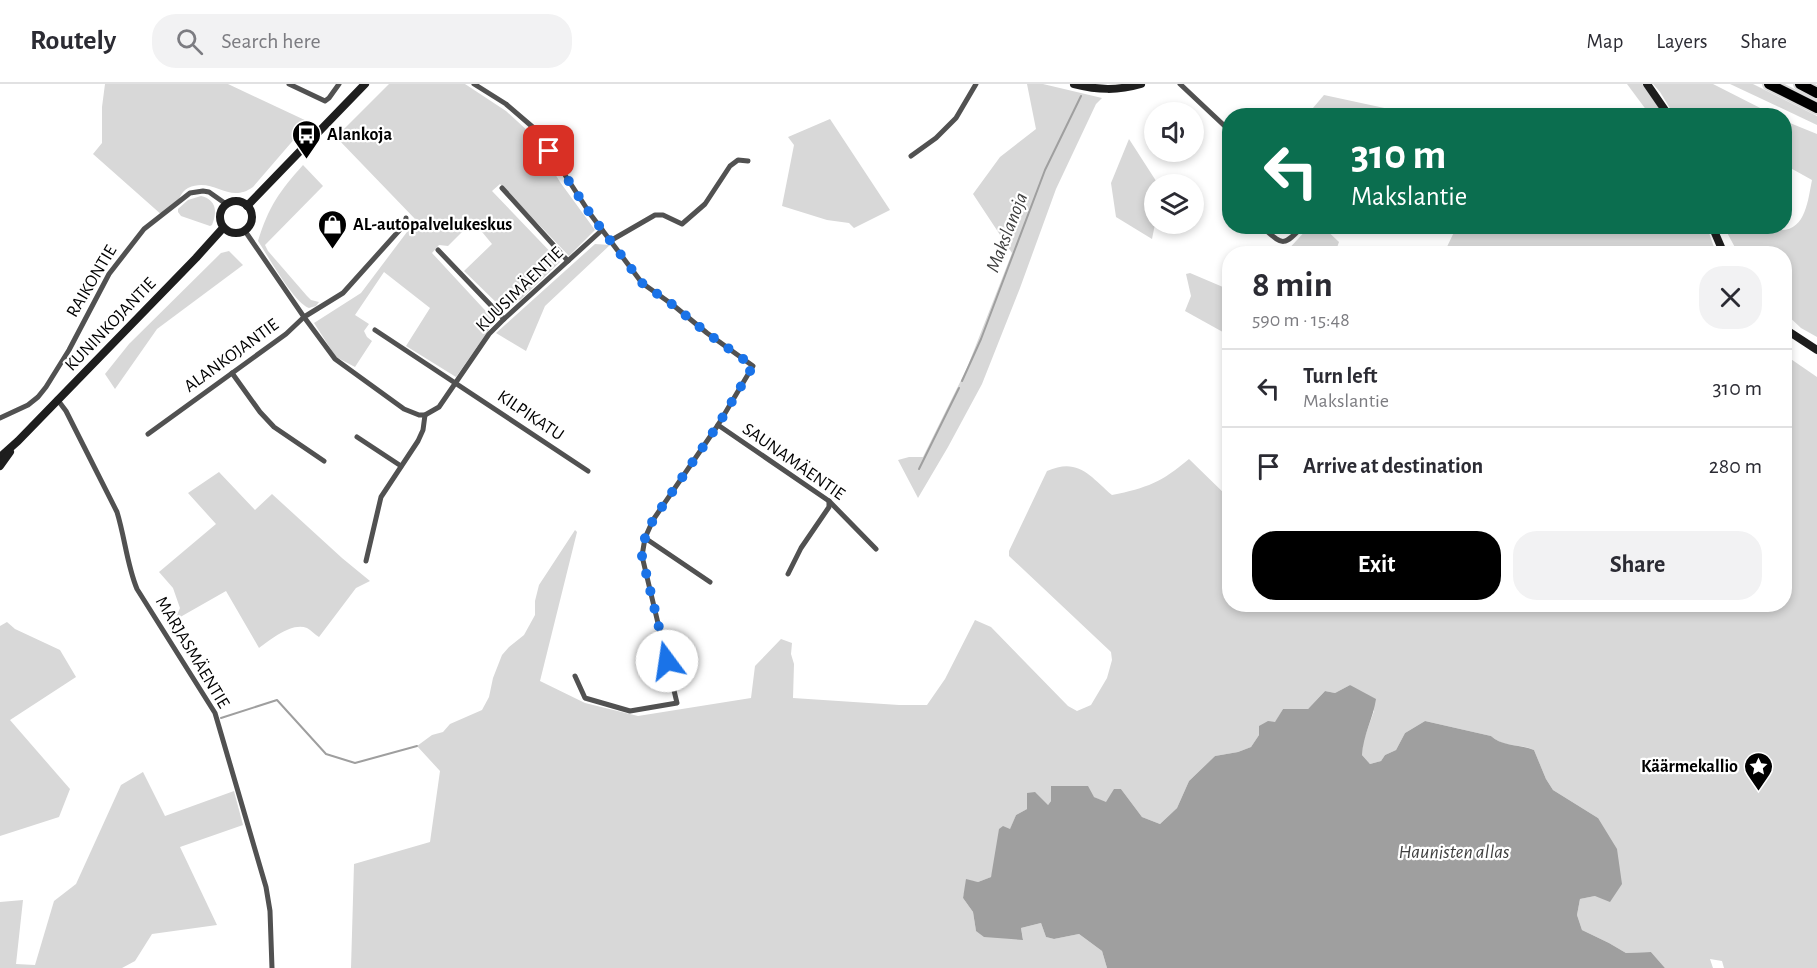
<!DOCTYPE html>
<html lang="en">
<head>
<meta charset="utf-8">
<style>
	:root { --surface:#fff; --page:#f2f2f3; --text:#2b2b33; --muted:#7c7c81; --line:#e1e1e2; --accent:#000 }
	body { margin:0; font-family:"Alegreya Sans",sans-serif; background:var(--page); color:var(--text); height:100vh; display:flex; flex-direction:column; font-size:22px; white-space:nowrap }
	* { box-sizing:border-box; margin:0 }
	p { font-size:20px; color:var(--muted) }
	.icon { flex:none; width:33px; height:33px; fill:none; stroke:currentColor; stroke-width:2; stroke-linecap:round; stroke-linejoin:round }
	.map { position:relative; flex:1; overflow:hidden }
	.details { position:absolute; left:1222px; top:162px; width:570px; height:366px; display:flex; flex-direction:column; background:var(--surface); border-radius:24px; box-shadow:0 3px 9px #0003 }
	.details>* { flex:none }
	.top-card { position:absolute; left:1222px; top:24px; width:570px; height:126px; border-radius:24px; box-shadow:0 3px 9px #0003; background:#0b6e4f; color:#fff; overflow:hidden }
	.buttons { position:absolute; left:1144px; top:18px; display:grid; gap:12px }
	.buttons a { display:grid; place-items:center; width:60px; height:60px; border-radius:50%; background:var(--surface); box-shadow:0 3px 9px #0003; font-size:30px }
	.pin { position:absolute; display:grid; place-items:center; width:51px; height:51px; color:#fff; margin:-26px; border-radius:12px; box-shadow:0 3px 9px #0006 }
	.me { position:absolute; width:66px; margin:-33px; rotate:346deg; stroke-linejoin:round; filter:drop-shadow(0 0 4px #0008) }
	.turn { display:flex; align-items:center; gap:21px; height:126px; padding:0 30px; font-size:27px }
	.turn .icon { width:78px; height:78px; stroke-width:2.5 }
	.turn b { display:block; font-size:42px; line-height:51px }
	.round { display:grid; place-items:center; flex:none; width:63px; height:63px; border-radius:24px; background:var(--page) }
	.overview { display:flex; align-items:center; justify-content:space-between; height:102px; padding:0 30px }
	h1 { font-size:36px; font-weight:600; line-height:45px }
	.primary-button { display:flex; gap:12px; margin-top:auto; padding:12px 30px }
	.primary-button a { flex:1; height:69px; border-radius:24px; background:var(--accent); color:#fff; font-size:24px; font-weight:600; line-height:69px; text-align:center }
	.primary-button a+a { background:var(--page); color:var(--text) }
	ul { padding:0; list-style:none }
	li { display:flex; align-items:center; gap:18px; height:78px; padding:0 30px; border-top:2px solid var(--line) }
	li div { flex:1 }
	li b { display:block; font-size:22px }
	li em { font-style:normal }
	header { display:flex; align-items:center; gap:36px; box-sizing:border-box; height:84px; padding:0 30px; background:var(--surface); border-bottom:2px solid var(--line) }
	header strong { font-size:28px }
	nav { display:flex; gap:33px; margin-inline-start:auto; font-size:21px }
	.search { width:420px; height:54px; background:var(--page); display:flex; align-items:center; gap:15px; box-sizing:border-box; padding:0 21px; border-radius:24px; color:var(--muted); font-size:22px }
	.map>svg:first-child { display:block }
	.green { fill:#d8d8d8 }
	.water { fill:#9f9f9f }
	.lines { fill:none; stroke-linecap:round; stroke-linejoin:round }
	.stream { stroke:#9f9f9f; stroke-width:2 }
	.highway-casing { stroke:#dbdbdb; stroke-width:14 }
	.street { stroke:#515151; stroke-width:5 }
	.secondary { stroke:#1e1e1e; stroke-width:8 }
	.highway { stroke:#000; stroke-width:10 }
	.route { stroke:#1a73e8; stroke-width:10; stroke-dasharray:0 18 }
	.labels { text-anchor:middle; stroke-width:4.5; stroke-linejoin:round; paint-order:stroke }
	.poi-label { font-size:18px; font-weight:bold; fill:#000; stroke:#fff; text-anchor:start }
	.street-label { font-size:18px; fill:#000; stroke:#fff }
	.water-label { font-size:20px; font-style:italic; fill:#404040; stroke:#fff }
</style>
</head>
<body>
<header>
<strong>Routely</strong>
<div class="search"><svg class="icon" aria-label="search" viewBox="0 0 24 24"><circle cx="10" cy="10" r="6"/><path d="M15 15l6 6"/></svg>Search here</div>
<nav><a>Map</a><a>Layers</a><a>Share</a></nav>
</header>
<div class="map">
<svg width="1817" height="884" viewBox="0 0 1817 884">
	<rect width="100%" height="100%" fill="#fff"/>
	<g class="green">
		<path d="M105 0H228L309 38 253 103C228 121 214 92 188 104 180 108 180 116 174 123 171 126 166 129 163 132L93 70 102 59V23Z"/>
		<path d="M389 0H465L506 27 529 48 560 98 595 146 569 172 500 100 492 107 560 178 520 216 505 227 464 187 492 160 473 137 448 162 439 161 432 169 495 237 456 293 406 262 430 224 384 188 355 231 369 240 364 247 367 253 372 257 355 283 336 273 314 239 361 209 416 136 336 53Z"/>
		<path d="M1027 0H1043L1102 14 1096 20 1056 105 1020 204 982 300 948 363 918 414 898 376 909 373H923L967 284 1012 169 973 110 1000 73 1036 45Z"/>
		<path d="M1627 0H1642L1650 9 1663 31H1650Z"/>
		<path d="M1653 0H1713L1774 31H1674L1660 8Z"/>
		<path d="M1730 0H1753L1817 32V41Z"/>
		<path d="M1324 11 1389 25 1397 27 1395 31H1307Z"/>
		<path d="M830 35 890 126 854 144 849 139 827 136 782 122 794 61 788 53Z"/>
		<path d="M1785 37 1817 50V253L1801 244 1785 229V170L1738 169 1724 143C1736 142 1750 141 1761 143 1767 144 1774 146 1780 146 1806 147 1808 115 1812 96L1785 81Z"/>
		<path d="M1129 55 1158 100H1155V140L1152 155 1116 133 1111 99Z"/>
		<path d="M303 81 323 102 265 161 268 167 307 212 311 216 319 218 316 222 309 224C294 219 268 172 258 157 269 122 279 108 303 81Z"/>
		<path d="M201 112C217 116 217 128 212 141L210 142 181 132 178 128V125L188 116Z"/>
		<path d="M1457 142 1707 143 1716 169H1444Z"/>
		<path d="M1309 143H1323L1339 158 1335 169H1285Z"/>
		<path d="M595 160 610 161 545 222 526 267 496 249Z"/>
		<path d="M229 167 243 181 157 245 115 305 105 290 129 260 221 169Z"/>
		<path d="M1190 189 1230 206V252L1185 227 1191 212 1186 190Z"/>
		<path d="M1785 271 1817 293V884H1724L1722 877 1710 875 1713 884H1665L1651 868 1626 869 1609 859 1582 846 1577 831 1580 815 1595 812 1598 734 1553 706 1546 695 1534 666C1518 659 1504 664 1491 652L1425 637 1405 649 1396 666 1385 671 1381 677 1370 680 1362 671 1363 658 1374 627 1350 601 1335 609 1325 607 1308 625H1283L1275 639 1259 651 1251 663 1238 668 1215 672 1189 697 1177 724 1160 740 1142 733 1121 705 1106 719 1094 713 1051 702V717L1048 721 1027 725 1016 731 991 793 978 798 967 796 963 814 973 828 976 847 1023 855 1021 844 1041 839 1046 853 1054 855 1079 850 1102 867 1107 884H351L354 780 430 758 440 687 417 662 432 651 443 648 450 640 482 626 489 613 493 594 502 571 509 563 524 551 535 531V517L539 501 575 446 577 448 540 597 585 619 638 632 751 614 755 582 781 555 792 559 791 570 794 580 793 614 899 621H927L945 595 975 536 991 543 1068 622 1077 627 1091 621 1107 594 1112 576 1111 568 1009 472V467L1047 387C1078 373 1090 392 1112 411 1147 404 1162 398 1189 375L1230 415V520H1785Z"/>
		<path d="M219 388 255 426 272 410 342 474 370 497 356 504 319 553C315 551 311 546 307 544 292 538 271 555 259 564L226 507 175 536 180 524 173 504 159 488 216 440 188 409Z"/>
		<path d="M7 538 15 545 60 566 76 593 10 636 70 705 59 733 0 752V542Z"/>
		<path d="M143 688 165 732 234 707 243 741 180 763 217 841 152 850 135 877 122 884H0V818L23 816 16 880 35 881 54 817 76 800 121 701Z"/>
	</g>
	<path class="water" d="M1350 601 1376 615C1373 635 1363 651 1362 671L1370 680 1381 677 1385 671 1396 666 1405 649 1425 637 1491 652C1503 663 1519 660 1534 666L1546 695 1553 706 1598 734 1617 765 1622 800 1610 818 1595 812 1580 815 1577 831 1582 846 1609 859 1626 869 1651 868 1665 884H1107L1102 867 1079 850 1054 855 1046 853 1041 839 1021 844 1023 856 984 853 976 847 973 828 963 814 966 795 978 798 991 793 999 745 1003 742 1010 745 1016 731 1027 725V709L1035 708 1048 721 1051 717V702H1088L1094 713 1106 718 1114 705H1121L1142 733 1160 740 1177 724 1189 697 1215 672 1238 668 1251 663 1259 651V642L1268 637 1275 638 1283 625H1308L1325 607 1335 609Z"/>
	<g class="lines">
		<g class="stream">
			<path d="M962 297 981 255 1045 86 1081 12"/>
			<path d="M919 385 959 304"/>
			<path d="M221 634 277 616 326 670 355 679 417 662"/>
		</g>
		<defs>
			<g id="highway">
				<path d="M1769 0 1817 24"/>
				<path d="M1800 0 1817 9"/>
			</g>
		</defs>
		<use href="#highway" class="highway-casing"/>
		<g class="street">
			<path d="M289 0 325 17 329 14 339 0"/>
			<path d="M474 0 506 20 535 45 591 131 642 199 673 221 707 249 753 282 718 341 653 436 645 454 642 472 677 619 630 627 585 614 575 592"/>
			<path d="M1180 0 1230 47"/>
			<path d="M911 72 936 54 956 34 976 0"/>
			<path d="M502 104 568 177"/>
			<path d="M406 134 405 140 343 209 304 233 335 275 404 325 419 331H425L439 323 489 250 504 235 602 146"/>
			<path d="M1261 142C1283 161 1282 164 1303 142"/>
			<path d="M610 157 655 131H663L682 140 705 120 730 82 738 76 748 77"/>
			<path d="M438 166 504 235"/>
			<path d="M375 246 588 387"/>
			<path d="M232 289 260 328 274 343 324 377"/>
			<path d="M57 315 66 327 117 428C125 454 127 481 137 505L215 629 266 803 270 827 272 884"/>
			<path d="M0 334 28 321 38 313 46 303 69 266 109 190 144 145 190 109 203 107 209 108 226 120"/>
			<path d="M718 341 829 417 876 465"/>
			<path d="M148 350 286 250 304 233 245 147"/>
			<path d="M357 353 401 382"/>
			<path d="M645 454 710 498"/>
			<path d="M366 477 381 413 418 357 423 346 425 331"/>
			<path d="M788 490 801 464 829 423V417"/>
		</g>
		<g class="secondary">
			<path d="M1074 0C1098 6 1117 7 1141 0"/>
			<path d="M1647 0 1669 32"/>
			<circle cx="236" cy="133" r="16"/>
			<path d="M247 122 365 0"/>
			<path d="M1712 142 1724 170"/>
			<path d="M1785 245 1817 266"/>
			<path d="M0 373 18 357 196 174 223 144"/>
			<path d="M0 382 10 368"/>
		</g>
		<use href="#highway" class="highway"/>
	</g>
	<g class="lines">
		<path class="route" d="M549 67 591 131 642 199 673 221 707 249 753 282 718 341 653 436 645 454 642 472 667 577"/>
	</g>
	<defs>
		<symbol id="bus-pin" viewBox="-11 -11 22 30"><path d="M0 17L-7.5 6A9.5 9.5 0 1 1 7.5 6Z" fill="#000" stroke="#fff"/><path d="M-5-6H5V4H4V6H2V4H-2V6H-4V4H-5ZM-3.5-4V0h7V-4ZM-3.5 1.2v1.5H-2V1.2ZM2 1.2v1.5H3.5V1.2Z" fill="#fff"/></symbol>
		<symbol id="shop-pin" viewBox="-11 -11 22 30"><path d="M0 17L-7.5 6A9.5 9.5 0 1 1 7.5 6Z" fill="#000" stroke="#fff"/><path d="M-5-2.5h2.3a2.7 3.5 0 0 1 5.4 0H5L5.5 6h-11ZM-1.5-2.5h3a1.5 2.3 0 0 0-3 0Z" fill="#fff"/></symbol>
		<symbol id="sight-pin" viewBox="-11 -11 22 30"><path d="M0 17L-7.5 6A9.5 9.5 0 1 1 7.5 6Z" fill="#000" stroke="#fff"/><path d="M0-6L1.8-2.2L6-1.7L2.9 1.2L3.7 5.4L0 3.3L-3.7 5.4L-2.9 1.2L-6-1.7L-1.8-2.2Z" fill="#fff"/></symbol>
	</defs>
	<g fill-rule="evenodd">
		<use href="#bus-pin" x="290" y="34" width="33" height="45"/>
		<use href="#shop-pin" x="316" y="124" width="33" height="45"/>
		<use href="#sight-pin" x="1742" y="666" width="33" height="45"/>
	</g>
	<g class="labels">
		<g class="poi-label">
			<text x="327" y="56">Alankoja</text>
			<text x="353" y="146">AL-autopalvelukeskus</text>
			<text x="1738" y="688" text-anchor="end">Käärmekallio</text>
		</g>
		<g class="street-label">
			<text transform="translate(91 197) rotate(-59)" y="6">RAIKONTIE</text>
			<text transform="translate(519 205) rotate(-44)" y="6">KUUSIMÄENTIE</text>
			<text transform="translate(110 240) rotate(-46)" y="6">KUNINKOJANTIE</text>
			<text transform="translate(231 271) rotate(-36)" y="6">ALANKOJANTIE</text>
			<text transform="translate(531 331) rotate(34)" y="6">KILPIKATU</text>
			<text transform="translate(794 377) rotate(35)" y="6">SAUNAMÄENTIE</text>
			<text transform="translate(193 568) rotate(59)" y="6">MARJASMÄENTIE</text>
		</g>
		<g class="water-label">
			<text transform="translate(1006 148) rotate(-69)" y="7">Makslanoja</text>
			<text x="1454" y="774">Haunisten allas</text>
		</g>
	</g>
</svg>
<div class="buttons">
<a><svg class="icon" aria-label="sound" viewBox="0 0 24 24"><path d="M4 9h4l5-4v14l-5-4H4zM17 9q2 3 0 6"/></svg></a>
<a><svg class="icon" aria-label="layers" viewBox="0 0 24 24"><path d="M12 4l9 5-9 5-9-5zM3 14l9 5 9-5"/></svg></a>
</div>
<div class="pin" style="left:549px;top:67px;background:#d93025"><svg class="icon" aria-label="arrive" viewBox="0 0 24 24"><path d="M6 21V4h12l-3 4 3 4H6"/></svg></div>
<svg class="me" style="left:667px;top:577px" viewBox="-20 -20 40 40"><circle r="19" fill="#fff"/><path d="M0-13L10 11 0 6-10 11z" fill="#1a73e8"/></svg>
<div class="top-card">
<div class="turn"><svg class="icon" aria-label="left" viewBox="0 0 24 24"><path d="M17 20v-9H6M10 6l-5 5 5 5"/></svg><div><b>310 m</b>Makslantie</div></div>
</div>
<section class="details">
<div class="overview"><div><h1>8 min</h1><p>590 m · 15:48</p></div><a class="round"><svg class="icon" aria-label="close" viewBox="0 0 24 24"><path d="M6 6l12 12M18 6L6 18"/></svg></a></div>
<ul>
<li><svg class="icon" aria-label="left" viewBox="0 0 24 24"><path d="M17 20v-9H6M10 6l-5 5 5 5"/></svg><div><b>Turn left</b><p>Makslantie</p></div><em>310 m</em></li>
<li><svg class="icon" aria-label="arrive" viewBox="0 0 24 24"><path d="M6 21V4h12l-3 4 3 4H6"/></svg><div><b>Arrive at destination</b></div><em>280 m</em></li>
</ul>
<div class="primary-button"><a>Exit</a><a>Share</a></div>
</section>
</div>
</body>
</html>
